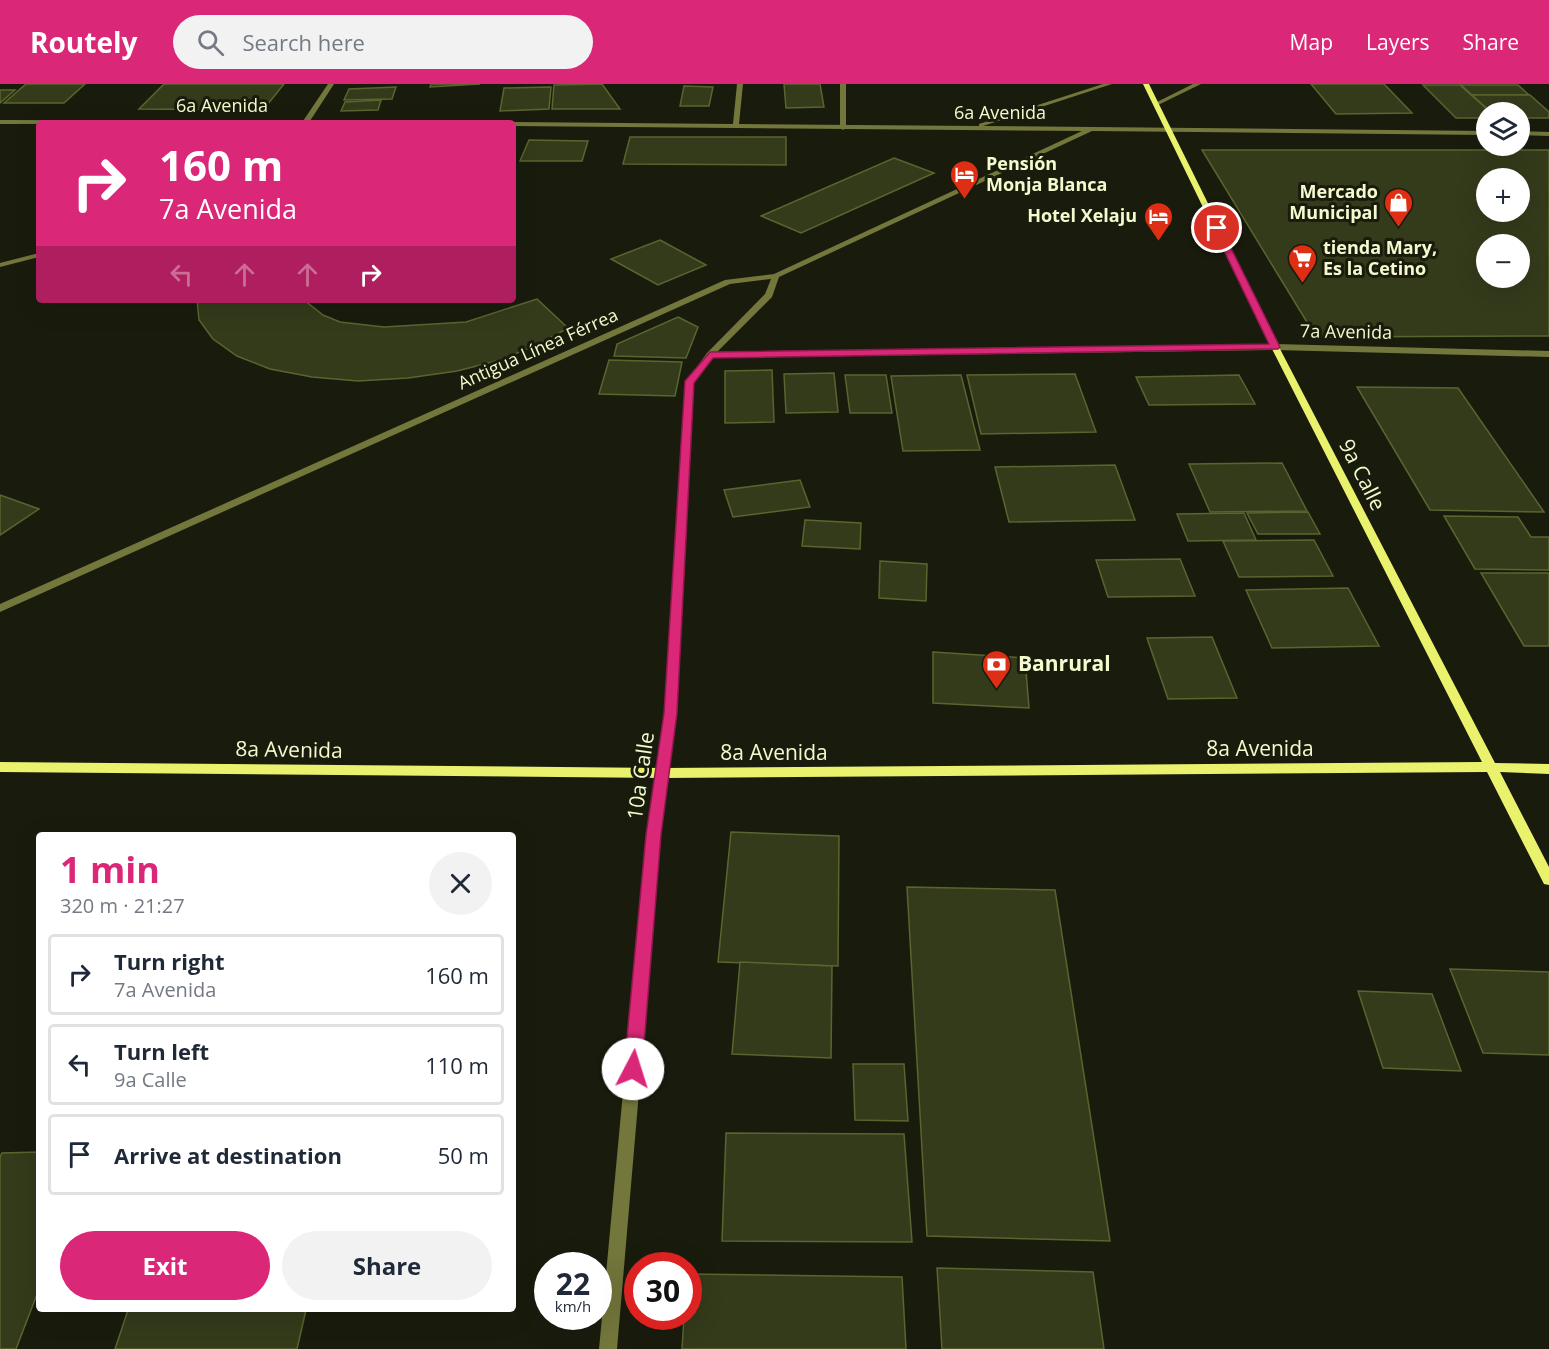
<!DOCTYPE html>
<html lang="en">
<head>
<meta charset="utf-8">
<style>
	:root { --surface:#fff; --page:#f2f2f3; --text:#1f2937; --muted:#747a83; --line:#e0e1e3; --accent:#db2777 }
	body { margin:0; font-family:"Open Sans",sans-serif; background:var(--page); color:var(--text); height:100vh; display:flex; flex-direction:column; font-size:22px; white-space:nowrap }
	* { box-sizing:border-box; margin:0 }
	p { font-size:20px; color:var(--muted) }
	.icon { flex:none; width:33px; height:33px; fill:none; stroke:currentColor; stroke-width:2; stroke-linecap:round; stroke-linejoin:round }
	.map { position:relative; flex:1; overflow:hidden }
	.drawer { position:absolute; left:36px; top:748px; width:480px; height:480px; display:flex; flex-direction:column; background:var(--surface); border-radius:6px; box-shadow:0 6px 24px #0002 }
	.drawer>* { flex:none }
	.guide { position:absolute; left:36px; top:36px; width:480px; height:183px; border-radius:6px; box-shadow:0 6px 24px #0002; background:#db2777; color:#fff; overflow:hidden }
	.tools { position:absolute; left:1476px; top:18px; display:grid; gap:12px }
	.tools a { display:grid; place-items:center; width:54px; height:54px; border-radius:50%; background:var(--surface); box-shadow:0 6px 24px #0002; font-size:30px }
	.speed { position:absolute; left:534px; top:1168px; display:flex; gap:12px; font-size:30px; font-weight:700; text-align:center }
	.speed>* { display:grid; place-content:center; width:78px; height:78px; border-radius:50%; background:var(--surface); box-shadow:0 6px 24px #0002; line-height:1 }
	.speed small { font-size:15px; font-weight:400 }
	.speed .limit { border:9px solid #d22; background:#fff; color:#111 }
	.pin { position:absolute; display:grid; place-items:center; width:51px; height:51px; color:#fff; margin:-26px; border:3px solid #fff; border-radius:50%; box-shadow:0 2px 6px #0007 }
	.me { position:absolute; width:66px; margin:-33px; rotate:5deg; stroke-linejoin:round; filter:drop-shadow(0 0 4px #0008) }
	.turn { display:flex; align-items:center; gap:21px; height:126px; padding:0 24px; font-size:27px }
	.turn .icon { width:78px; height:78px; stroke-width:2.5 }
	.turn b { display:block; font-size:42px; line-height:51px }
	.lanes { display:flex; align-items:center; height:57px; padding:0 24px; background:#0003; justify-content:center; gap:30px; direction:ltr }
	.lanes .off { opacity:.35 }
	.round { display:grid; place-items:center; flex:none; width:63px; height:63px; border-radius:32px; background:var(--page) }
	.summary { display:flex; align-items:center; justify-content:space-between; height:102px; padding:0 24px }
	h1 { font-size:36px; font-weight:700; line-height:45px; color:var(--accent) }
	.action { display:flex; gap:12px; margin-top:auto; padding:12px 24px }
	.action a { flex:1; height:69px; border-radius:36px; background:var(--accent); color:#fff; font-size:24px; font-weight:700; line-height:69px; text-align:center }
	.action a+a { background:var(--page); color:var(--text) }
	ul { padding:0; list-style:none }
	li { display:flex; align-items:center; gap:18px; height:81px; margin:0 12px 9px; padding:0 12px; border:3px solid var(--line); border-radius:6px }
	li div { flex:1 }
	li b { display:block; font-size:22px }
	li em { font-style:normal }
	header { display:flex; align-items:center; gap:36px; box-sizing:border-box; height:84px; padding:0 30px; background:var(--accent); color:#fff }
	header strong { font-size:28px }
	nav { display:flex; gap:33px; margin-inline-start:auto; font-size:21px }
	.search { width:420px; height:54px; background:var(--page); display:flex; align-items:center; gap:15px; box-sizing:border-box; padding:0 21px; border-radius:33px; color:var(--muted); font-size:22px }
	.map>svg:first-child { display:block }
	.building { fill:#343b1b; stroke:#59652f; stroke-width:1.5; fill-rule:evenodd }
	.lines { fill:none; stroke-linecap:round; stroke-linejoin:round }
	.lane { fill:#73773c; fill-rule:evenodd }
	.street { fill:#73773c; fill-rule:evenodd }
	.secondary { fill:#eaf16d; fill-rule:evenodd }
	.route { fill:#db2777; stroke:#8e194d; stroke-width:1.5 }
	.labels { text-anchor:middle; stroke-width:6; stroke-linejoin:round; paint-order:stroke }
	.far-street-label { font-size:18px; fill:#f4facd; stroke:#191c0d }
	.far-poi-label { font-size:18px; font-weight:bold; fill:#f4facd; stroke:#191c0d; text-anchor:start }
	.street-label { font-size:21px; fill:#f4facd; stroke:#191c0d }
	.poi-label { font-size:21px; font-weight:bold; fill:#f4facd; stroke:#191c0d; text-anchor:start }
</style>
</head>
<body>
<header>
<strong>Routely</strong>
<div class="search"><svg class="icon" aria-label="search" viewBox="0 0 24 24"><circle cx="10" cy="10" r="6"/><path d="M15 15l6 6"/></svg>Search here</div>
<nav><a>Map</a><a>Layers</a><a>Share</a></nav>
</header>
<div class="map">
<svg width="1549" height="1265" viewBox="0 0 1549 1265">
	<rect width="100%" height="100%" fill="#191c0d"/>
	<g class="building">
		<path d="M26 0H85L64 19H4Z"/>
		<path d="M164 0H284L263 26 139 25Z"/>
		<path d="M431 0H480L430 3Z"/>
		<path d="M602 0 620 25H552L554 1Z"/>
		<path d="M784 0H820L824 23 786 24Z"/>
		<path d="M1311 0H1384L1412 29 1336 30Z"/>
		<path d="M1423 1H1460L1490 28H1486V34H1456Z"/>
		<path d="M1461 1H1518L1529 11H1472Z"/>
		<path d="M684 2 713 3 709 22H680Z"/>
		<path d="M396 3 392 15 344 16 349 5Z"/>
		<path d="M551 3 549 25 500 27 504 4Z"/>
		<path d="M0 6H15L0 19Z"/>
		<path d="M1472 11H1530L1549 28V34H1520V28H1491Z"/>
		<path d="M381 16 378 26 341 27 345 18Z"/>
		<path d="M630 53H786V81L623 80Z"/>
		<path d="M529 56 588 57 582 77H520Z"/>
		<path d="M1202 66H1549V252L1316 253ZM1486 94H1520V128H1486ZM1486 160H1520V194H1486Z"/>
		<path d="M894 74 934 89 801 149 761 132Z"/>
		<path d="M660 156 706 181 658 201 611 175Z"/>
		<path d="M537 215 568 244 537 261 500 276 457 287 408 294 358 297 312 293 270 285 237 272 213 255 199 236 197 216H304L323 231 340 238 384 243 466 238Z"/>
		<path d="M678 233 698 243 686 274 614 272 617 260Z"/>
		<path d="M609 276 682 278 675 312 599 310Z"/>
		<path d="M772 286 774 338 725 339V287Z"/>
		<path d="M834 289 838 328 786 329 784 290Z"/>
		<path d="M1075 290 1096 348 981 350 967 291Z"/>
		<path d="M845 291H886L892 329H850Z"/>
		<path d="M961 291 980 366 903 367 891 292Z"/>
		<path d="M1239 291 1255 320 1149 321 1136 293Z"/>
		<path d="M1357 303 1458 304 1544 428 1430 426Z"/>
		<path d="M1282 379 1307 427 1210 428 1189 380Z"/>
		<path d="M1115 381 1135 436 1009 438 995 383Z"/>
		<path d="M800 396 810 423 733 433 724 406Z"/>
		<path d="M0 411 39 425 0 451Z"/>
		<path d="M1308 428 1320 450H1258L1247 429Z"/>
		<path d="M1244 429 1256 456 1188 457 1177 430Z"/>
		<path d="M1444 432 1518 433 1531 453H1549V486L1475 485Z"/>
		<path d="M805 436 861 439 860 465 802 462Z"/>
		<path d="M1314 456 1333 492 1239 493 1223 457Z"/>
		<path d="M1180 475 1195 512 1108 513 1096 476Z"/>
		<path d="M880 477 927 480 926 517 879 514Z"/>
		<path d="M1481 489H1549V562H1524Z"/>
		<path d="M1348 504 1379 562 1272 564 1246 506Z"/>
		<path d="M1212 553 1237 614 1168 615 1147 554Z"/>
		<path d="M933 568 1025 574 1029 624 933 619Z"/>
		<path d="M731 748 839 752 838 882 718 878Z"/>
		<path d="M907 803 1055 806 1110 1157 927 1152Z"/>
		<path d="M740 878 832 882 831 974 732 970Z"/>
		<path d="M1450 885 1549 888V971L1483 969Z"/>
		<path d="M1358 907 1432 910 1461 987 1383 984Z"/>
		<path d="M853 980H904L908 1037 855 1036Z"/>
		<path d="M726 1049 904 1050 912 1158 722 1157Z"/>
		<path d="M39 1068V1205L16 1265H0V1073L2 1069Z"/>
		<path d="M937 1184 1093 1188 1104 1265H942Z"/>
		<path d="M688 1190 902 1193 906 1265H682L684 1233H688Z"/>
		<path d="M128 1226H306L297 1265H115Z"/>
	</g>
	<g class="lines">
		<g class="lane">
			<path d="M840 0H846V44L843 46 840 44Z"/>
			<path d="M1193 0H1201L1158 21 1153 20Z"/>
		</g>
		<g class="street">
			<path d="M328 0H334L310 37H445L448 39 0 40V36L303 37Z"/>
			<path d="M737 0H743L739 40 979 42V40L1103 0H1112L983 42 1486 47V51L1092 47 779 193 772 213 717 268 1275 260 1549 267V273L1275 266 713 274 693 299 677 629 661 751 617 1265H599L647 751 665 629 685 299 707 269 765 210 771 195 730 200 0 528V520L725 196 774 190 1082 47 513 42V39H510L513 38 733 40Z"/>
			<path d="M1520 47 1549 48V52L1520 51Z"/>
			<path d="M39 169V173L0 183V179Z"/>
		</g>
		<path class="secondary" d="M1143 0H1149L1279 263 1495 679 1549 680V690L1500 688 1549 783V801L1544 800 1487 688 663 694 0 688V678L663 684 1482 678 1271 263Z"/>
	</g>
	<path class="route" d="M1217 142 1221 144 1280 263 1278 265 713 274 694 299 677 629 661 751 642 985 639 990 633 992 627 990 624 985 646 751 664 629 685 297 710 268 1269 260 1213 144Z"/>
	<defs>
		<symbol id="hotel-pin" viewBox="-11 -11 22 30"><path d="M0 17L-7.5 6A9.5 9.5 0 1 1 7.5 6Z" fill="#de2f15" stroke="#191c0d"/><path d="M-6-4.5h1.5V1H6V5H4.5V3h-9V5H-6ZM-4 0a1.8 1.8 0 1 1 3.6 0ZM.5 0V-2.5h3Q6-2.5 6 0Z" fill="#fff"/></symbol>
		<symbol id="shop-pin" viewBox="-11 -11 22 30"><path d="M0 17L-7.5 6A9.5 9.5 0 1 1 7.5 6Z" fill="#de2f15" stroke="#191c0d"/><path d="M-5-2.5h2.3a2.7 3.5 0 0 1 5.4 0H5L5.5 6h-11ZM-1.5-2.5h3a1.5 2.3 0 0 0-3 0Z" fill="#fff"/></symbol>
		<symbol id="supermarket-pin" viewBox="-11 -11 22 30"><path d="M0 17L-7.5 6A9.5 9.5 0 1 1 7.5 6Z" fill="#de2f15" stroke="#191c0d"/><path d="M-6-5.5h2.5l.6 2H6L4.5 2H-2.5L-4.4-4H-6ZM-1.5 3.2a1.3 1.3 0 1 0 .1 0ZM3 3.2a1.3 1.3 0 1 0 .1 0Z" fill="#fff"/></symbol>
		<symbol id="bank-pin" viewBox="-11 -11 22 30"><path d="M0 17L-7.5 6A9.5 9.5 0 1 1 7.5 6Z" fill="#de2f15" stroke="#191c0d"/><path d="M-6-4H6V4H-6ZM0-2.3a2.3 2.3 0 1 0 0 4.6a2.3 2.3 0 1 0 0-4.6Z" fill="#fff"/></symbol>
	</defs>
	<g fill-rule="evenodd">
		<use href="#hotel-pin" x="948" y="74" width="33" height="45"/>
		<use href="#shop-pin" x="1382" y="102" width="33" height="45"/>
		<use href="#hotel-pin" x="1142" y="116" width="33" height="45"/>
		<use href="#supermarket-pin" x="1286" y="158" width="33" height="45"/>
		<use href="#bank-pin" x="980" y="564" width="33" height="45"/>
	</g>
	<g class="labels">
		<g class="far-street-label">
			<text x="222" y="28">6a Avenida</text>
			<text x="1000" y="35">6a Avenida</text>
			<text transform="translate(1346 248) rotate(1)" y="6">7a Avenida</text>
			<text transform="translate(538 265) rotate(-24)" y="6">Antigua Línea Férrea</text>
		</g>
		<g class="far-poi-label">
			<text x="986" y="86">Pensión<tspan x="986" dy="21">Monja Blanca</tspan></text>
			<text x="1378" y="114" text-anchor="end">Mercado<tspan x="1378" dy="21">Municipal</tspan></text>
			<text x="1137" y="138" text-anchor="end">Hotel Xelaju</text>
			<text x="1323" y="170">tienda Mary,<tspan x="1323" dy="21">Es la Cetino</tspan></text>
		</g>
		<g class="street-label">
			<text transform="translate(1362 391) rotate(63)" y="7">9a Calle</text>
			<text x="1260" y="672">8a Avenida</text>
			<text transform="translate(289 666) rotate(1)" y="7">8a Avenida</text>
			<text x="774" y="676">8a Avenida</text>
			<text transform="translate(641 692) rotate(-82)" y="7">10a Calle</text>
		</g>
		<g class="poi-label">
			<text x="1018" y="587">Banrural</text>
		</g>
	</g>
</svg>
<div class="tools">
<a><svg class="icon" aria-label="layers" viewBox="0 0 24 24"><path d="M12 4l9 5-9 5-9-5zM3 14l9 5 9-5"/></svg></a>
<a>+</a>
<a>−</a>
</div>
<div class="speed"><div>22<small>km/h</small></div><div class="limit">30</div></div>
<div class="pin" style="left:1217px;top:144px;background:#d93025"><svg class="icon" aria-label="arrive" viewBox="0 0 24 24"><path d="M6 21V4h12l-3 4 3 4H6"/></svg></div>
<svg class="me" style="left:633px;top:985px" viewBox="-20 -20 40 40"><circle r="19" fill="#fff"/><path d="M0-13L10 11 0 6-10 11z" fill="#db2777"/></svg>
<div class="guide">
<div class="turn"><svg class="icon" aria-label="right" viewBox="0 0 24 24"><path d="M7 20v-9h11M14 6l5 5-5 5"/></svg><div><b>160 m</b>7a Avenida</div></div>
<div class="lanes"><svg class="icon off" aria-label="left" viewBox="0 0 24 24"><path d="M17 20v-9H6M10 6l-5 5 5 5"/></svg><svg class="icon off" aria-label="ahead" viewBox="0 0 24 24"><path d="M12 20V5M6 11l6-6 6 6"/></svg><svg class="icon off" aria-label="ahead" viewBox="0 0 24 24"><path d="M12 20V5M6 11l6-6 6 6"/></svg><svg class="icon" aria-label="right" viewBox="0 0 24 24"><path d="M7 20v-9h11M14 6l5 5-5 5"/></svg></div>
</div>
<section class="drawer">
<div class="summary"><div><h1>1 min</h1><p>320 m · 21:27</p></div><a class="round"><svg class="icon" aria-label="close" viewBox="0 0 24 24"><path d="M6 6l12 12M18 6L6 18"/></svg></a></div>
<ul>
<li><svg class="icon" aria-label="right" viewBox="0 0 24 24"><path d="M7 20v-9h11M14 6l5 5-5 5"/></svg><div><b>Turn right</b><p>7a Avenida</p></div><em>160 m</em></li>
<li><svg class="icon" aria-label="left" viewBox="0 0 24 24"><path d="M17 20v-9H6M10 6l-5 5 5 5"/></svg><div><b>Turn left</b><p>9a Calle</p></div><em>110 m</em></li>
<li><svg class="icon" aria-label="arrive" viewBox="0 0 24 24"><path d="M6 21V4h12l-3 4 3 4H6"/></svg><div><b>Arrive at destination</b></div><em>50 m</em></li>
</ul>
<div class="action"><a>Exit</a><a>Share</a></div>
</section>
</div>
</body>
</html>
